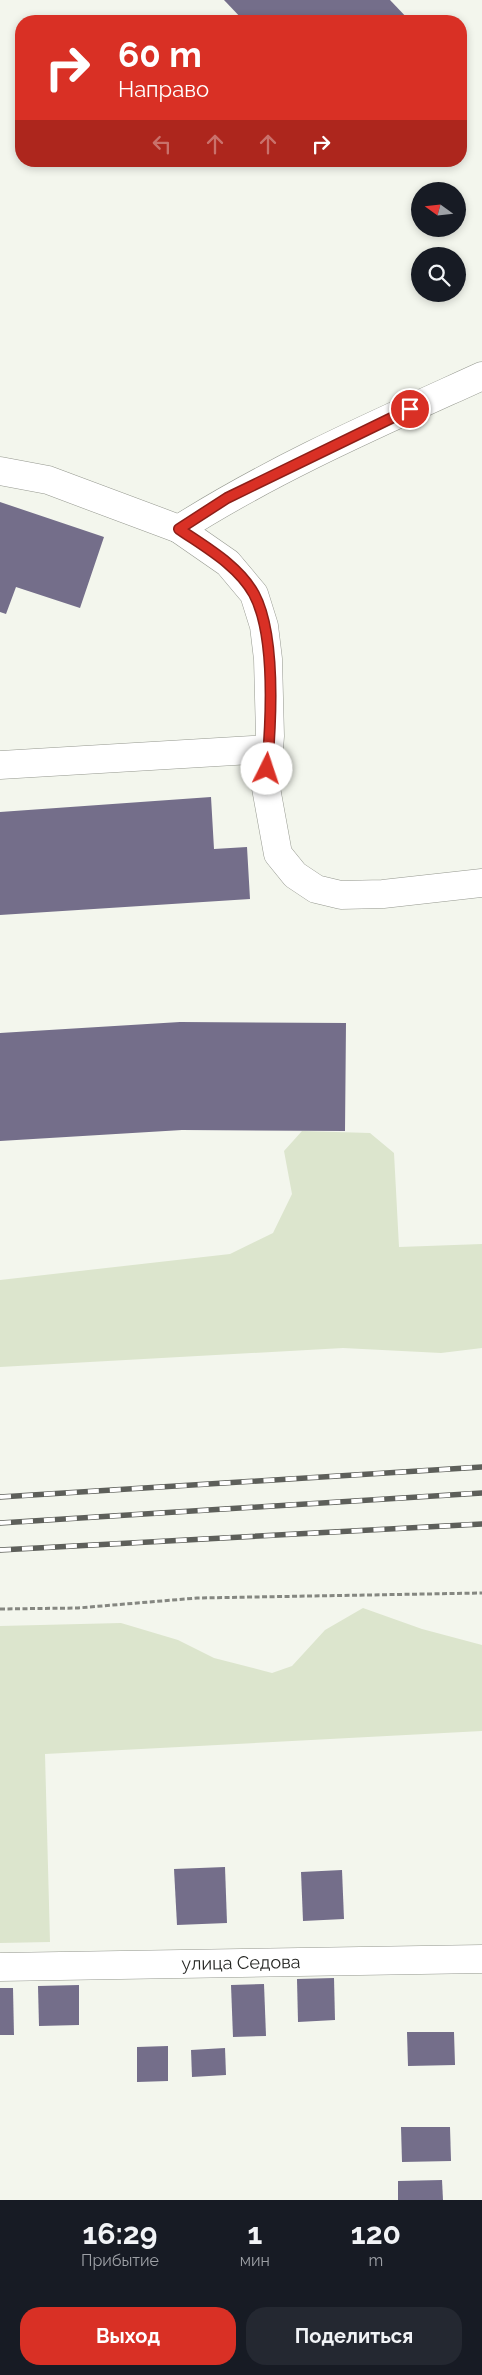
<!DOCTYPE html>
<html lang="ru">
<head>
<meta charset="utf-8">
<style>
	:root { --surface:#171b24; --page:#242831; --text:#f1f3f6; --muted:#9ea1a6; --accent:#d93025 }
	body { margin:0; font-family:Raleway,sans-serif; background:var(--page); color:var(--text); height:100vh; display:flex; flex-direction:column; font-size:19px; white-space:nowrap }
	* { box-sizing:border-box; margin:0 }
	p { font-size:16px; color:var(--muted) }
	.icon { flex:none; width:28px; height:28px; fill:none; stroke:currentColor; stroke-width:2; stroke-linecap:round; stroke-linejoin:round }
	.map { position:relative; height:2200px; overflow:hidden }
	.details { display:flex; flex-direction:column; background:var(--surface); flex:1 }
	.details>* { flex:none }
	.banner { position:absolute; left:15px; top:15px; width:452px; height:152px; border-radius:20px; box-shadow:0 2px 8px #0003; background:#d93025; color:#fff; overflow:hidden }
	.needle { width:32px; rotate:285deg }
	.fabs { position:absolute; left:411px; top:182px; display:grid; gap:10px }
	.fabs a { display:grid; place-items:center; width:55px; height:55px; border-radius:50%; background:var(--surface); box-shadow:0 2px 8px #0003; font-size:25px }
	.pin { position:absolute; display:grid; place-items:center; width:42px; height:42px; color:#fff; margin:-21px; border:2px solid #fff; border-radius:50%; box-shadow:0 1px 5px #0007 }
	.me { position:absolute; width:55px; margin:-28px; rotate:4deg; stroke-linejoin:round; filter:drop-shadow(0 0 4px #0008) }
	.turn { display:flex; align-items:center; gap:18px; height:105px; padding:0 20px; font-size:22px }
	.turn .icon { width:65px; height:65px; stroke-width:2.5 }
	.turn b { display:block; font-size:35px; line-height:42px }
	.lanes { display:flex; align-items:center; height:48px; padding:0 20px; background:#0003; justify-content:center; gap:25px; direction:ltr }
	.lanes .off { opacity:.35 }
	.eta { display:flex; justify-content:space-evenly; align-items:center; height:85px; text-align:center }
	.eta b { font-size:30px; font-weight:700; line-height:35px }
	.button { display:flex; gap:10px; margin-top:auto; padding:10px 20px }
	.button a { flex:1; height:58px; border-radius:20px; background:var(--accent); color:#fff; font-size:20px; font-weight:700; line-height:58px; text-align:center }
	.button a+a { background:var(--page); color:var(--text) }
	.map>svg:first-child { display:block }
	.green { fill:#dce5cd }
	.building { fill:#746e8a }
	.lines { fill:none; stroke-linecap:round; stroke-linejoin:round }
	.minor-casing { stroke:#95988f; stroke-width:29 }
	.path { stroke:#858781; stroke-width:3; stroke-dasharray:5 2.5; stroke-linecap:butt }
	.minor { stroke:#fff; stroke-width:28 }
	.rail-casing { stroke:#5d5f5a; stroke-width:5.5 }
	.rail { stroke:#fff; stroke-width:4; stroke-dasharray:11; stroke-linecap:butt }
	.route-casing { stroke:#8d1f18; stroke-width:12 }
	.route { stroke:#d93025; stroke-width:9 }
	.labels { text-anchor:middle; stroke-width:4; stroke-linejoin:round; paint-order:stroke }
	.street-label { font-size:18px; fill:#262724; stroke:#fff }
</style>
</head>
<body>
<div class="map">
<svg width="482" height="2200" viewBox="0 0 482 2200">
	<rect width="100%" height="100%" fill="#f3f6ed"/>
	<g class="green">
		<path d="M302 1131 370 1133 394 1153 399 1247 482 1244V1348L441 1353 343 1348 0 1367V1280L230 1254 273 1233 292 1194 284 1151Z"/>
		<path d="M363 1608 422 1629 482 1645V1731L45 1754 50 1942 0 1943V1626L121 1623 178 1640 214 1658 272 1673 292 1666 325 1630Z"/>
	</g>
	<g class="building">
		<path d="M224 0H390L410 21H244Z"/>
		<path d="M0 502 104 537 80 608 16 587 6 614 0 612Z"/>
		<path d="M211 797 214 849 247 847 250 899 0 915V812Z"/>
		<path d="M180 1022 346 1023 345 1131 182 1130 0 1141V1033Z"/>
		<path d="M225 1867 227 1923 177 1925 174 1869Z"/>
		<path d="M342 1870 344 1919 303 1921 301 1872Z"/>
		<path d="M334 1978 335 2020 298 2022 297 1979Z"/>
		<path d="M264 1984 266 2036 233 2037 231 1985Z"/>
		<path d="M79 1985V2025L39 2026 38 1986Z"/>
		<path d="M0 1988H13L14 2035H0Z"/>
		<path d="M407 2032H454L455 2065 408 2066Z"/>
		<path d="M168 2046V2081L137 2082V2047Z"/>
		<path d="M225 2048 226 2075 192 2077 191 2050Z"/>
		<path d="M401 2127H450L451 2161 402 2162Z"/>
		<path d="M442 2180 443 2200H398V2181Z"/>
	</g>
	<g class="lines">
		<defs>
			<g id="minor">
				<path d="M0 471 48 480 179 529 228 563 254 594 264 626 268 659 270 736 266 788 278 854 295 875 316 889 341 895 383 894 482 883"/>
				<path d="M179 529C275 468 379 423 482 376"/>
				<path d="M0 765 269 749"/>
				<path d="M0 1967 482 1959"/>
			</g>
		</defs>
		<use href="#minor" class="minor-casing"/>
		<path class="path" d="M0 1609 78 1608 197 1598 482 1593"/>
		<use href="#minor" class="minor"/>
		<defs>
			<g id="rail">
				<path d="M0 1497 482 1467"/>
				<path d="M0 1523 482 1493"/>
				<path d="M0 1550 482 1524"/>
			</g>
		</defs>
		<use href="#rail" class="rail-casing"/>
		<use href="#rail" class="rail"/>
	</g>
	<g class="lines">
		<defs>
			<path id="route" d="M267 769C271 723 276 635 254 594 238 565 205 547 179 529L227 498 410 409"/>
		</defs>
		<use href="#route" class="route-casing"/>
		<use href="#route" class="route"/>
	</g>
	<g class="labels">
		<g class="street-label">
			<text transform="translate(241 1963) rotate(-1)" y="6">улица Седова</text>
		</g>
	</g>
</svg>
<div class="fabs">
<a><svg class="needle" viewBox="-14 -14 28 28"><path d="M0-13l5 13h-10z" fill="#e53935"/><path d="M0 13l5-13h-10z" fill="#9ea1a6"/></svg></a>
<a><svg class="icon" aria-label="search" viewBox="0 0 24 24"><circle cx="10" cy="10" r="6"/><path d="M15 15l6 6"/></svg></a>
</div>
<div class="pin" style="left:410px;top:409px;background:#d93025"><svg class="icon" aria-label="arrive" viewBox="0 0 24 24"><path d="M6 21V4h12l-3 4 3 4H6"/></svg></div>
<svg class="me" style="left:267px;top:769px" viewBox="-20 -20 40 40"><circle r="19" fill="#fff"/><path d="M0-13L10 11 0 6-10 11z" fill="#d93025"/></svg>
<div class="banner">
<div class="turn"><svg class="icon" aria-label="right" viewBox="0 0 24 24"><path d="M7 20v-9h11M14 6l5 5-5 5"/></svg><div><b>60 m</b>Направо</div></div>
<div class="lanes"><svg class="icon off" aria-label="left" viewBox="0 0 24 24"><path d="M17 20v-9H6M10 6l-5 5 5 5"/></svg><svg class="icon off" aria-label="ahead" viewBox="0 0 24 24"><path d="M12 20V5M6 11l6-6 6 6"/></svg><svg class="icon off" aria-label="ahead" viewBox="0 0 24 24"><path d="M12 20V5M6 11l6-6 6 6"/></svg><svg class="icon" aria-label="right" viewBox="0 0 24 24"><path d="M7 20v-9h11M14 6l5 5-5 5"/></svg></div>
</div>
</div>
<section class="details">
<div class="eta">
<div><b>16:29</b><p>Прибытие</p></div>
<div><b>1</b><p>мин</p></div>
<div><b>120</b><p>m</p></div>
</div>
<div class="button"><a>Выход</a><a>Поделиться</a></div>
</section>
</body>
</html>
